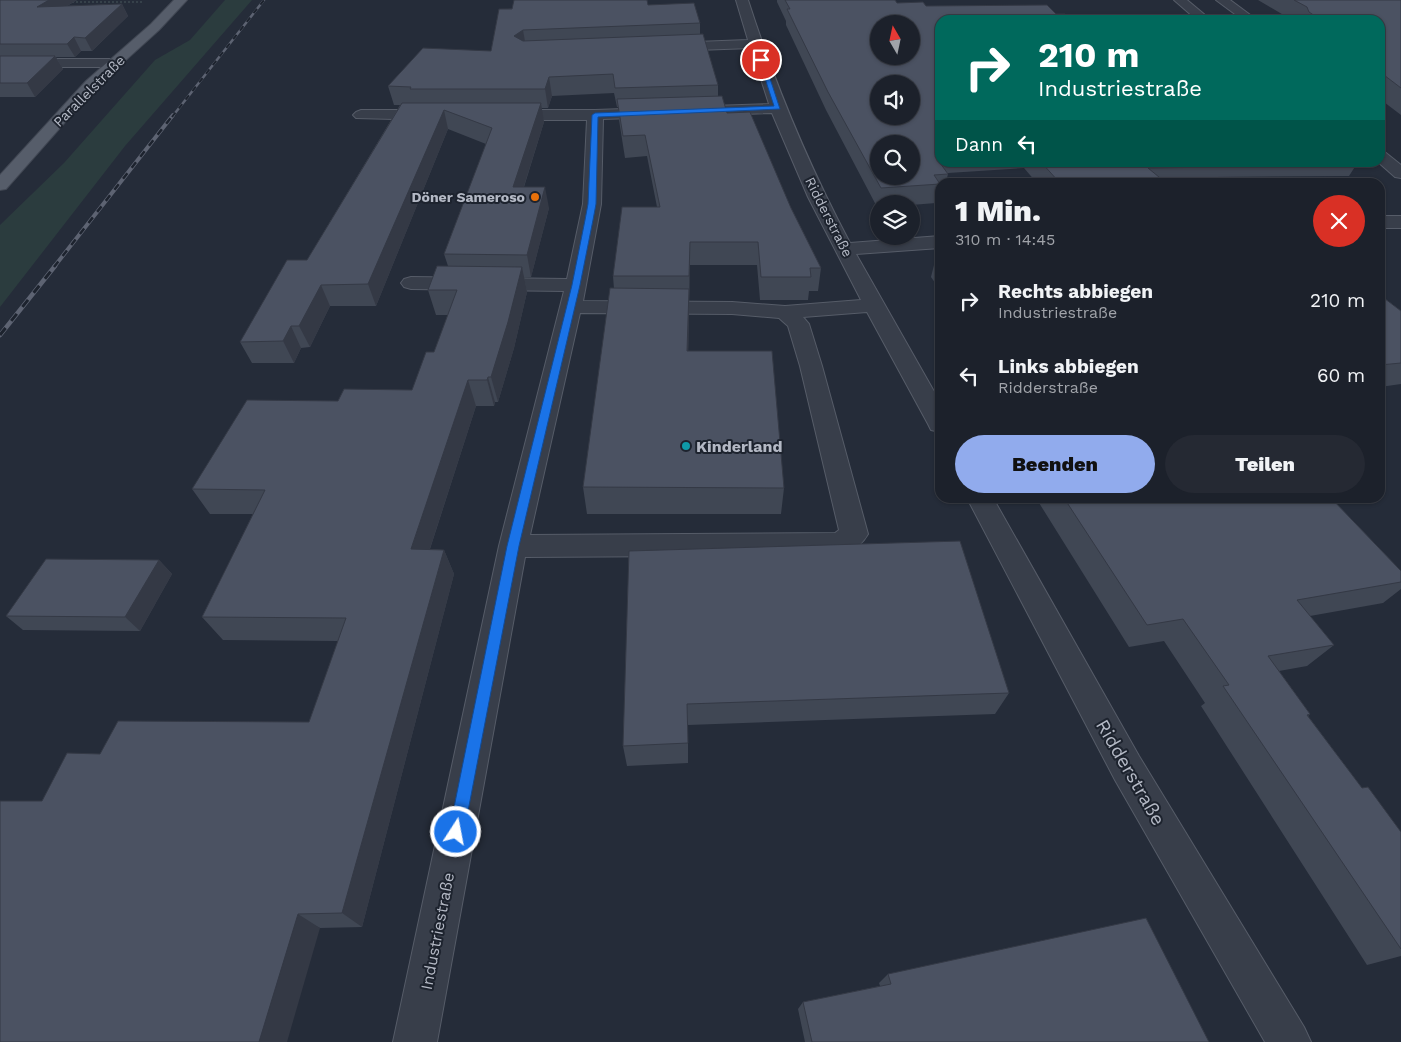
<!DOCTYPE html>
<html lang="de">
<head>
<meta charset="utf-8">
<style>
	:root { --surface:#1c212b; --page:#252933; --text:#f1f3f6; --muted:#a0a3a9; --line:#3a3e47; --accent:#91abed }
	body { margin:0; font-family:"Work Sans",sans-serif; background:var(--page); color:var(--text); height:100vh; display:flex; flex-direction:column; font-size:19px; white-space:nowrap }
	* { box-sizing:border-box; margin:0 }
	p { font-size:16px; color:var(--muted) }
	.icon { flex:none; width:28px; height:28px; fill:none; stroke:currentColor; stroke-width:2; stroke-linecap:round; stroke-linejoin:round }
	.map { position:relative; flex:1; overflow:hidden }
	.drawer { position:absolute; left:935px; top:178px; width:450px; height:325px; display:flex; flex-direction:column; background:var(--surface); border-radius:15px; box-shadow:0 1px 4px #0004,0 0 0 1px var(--line) }
	.drawer>* { flex:none }
	.top-card { position:absolute; left:935px; top:15px; width:450px; height:152px; border-radius:15px; box-shadow:0 1px 4px #0004,0 0 0 1px var(--line); background:#00695c; color:#fff; overflow:hidden }
	.needle { width:32px; rotate:351deg }
	.tools { position:absolute; left:870px; top:15px; display:grid; gap:10px }
	.tools a { display:grid; place-items:center; width:50px; height:50px; border-radius:50%; background:var(--surface); box-shadow:0 1px 4px #0004,0 0 0 1px var(--line); font-size:25px }
	.pin { position:absolute; display:grid; place-items:center; width:42px; height:42px; color:#fff; margin:-21px; border:2px solid #fff; border-radius:50%; box-shadow:0 1px 5px #0007 }
	.me { position:absolute; width:55px; margin:-28px; rotate:11deg; stroke-linejoin:round; filter:drop-shadow(0 0 4px #0008) }
	.turn { display:flex; align-items:center; gap:18px; height:105px; padding:0 20px; font-size:22px }
	.turn .icon { width:65px; height:65px; stroke-width:2.5 }
	.turn b { display:block; font-size:35px; line-height:42px }
	.then { display:flex; align-items:center; height:48px; padding:0 20px; background:#0003; gap:10px; font-size:19px }
	.round { display:grid; place-items:center; flex:none; width:52px; height:52px; border-radius:26px; background:var(--page) }
	.headline { display:flex; align-items:center; justify-content:space-between; height:85px; padding:0 20px }
	h1 { font-size:30px; font-weight:800; line-height:38px }
	.button { display:flex; gap:10px; margin-top:auto; padding:10px 20px }
	.button a { flex:1; height:58px; border-radius:30px; background:var(--accent); color:#111; font-size:20px; font-weight:800; line-height:58px; text-align:center }
	.button a+a { background:var(--page); color:var(--text) }
	ul { padding:0; list-style:none }
	li { display:flex; align-items:center; gap:15px; height:75px; padding:0 20px }
	li div { flex:1 }
	li b { display:block; font-size:19px }
	li em { font-style:normal }
	.map>svg:first-child { display:block }
	.green { fill:#2b3c3e }
	.lines { fill:none; stroke-linecap:round; stroke-linejoin:round }
	.minor-casing { stroke:#565c68; stroke-width:2 }
	.major-casing { stroke:#414753; stroke-width:2 }
	.path { stroke:#48575c; stroke-width:1; stroke-dasharray:2 2; stroke-linecap:butt }
	.minor { fill:#383e4a; fill-rule:evenodd }
	.major { fill:#565d6a; fill-rule:evenodd }
	.rail-far2-casing { stroke:#5d6372; stroke-width:2.5 }
	.rail-far1-casing { stroke:#5d6372; stroke-width:4 }
	.rail-casing { stroke:#5d6372; stroke-width:4.5 }
	.rail-far2 { stroke:#1d232e; stroke-width:2; stroke-dasharray:5.5; stroke-linecap:butt }
	.rail-far1 { stroke:#1d232e; stroke-width:2.5; stroke-dasharray:7; stroke-linecap:butt }
	.rail { stroke:#1d232e; stroke-width:3; stroke-dasharray:9; stroke-linecap:butt }
	.wall { fill:#404754 }
	.shaded-wall { fill:#343945 }
	.building { fill:#4b5262; stroke:#343945; fill-rule:evenodd }
	.route { fill:#1a73e8; stroke:#114b97 }
	.food-dot { fill:#e8710a; stroke:#1d232e; stroke-width:2 }
	.culture-dot { fill:#0f9aa8; stroke:#1d232e; stroke-width:2 }
	.labels { text-anchor:middle; stroke-width:4; stroke-linejoin:round; paint-order:stroke }
	.far-street-label { font-size:14px; fill:#b4b9c5; stroke:#1d232e }
	.far-poi-label { font-size:14px; font-weight:bold; fill:#b4b9c5; stroke:#1d232e; text-anchor:end }
	.poi-label { font-size:16px; font-weight:bold; fill:#b4b9c5; stroke:#1d232e; text-anchor:start }
	.street-label { font-size:16px; fill:#b4b9c5; stroke:#1d232e }
	.near-street-label { font-size:19px; fill:#b4b9c5; stroke:#1d232e }
</style>
</head>
<body>
<div class="map">
<svg width="1401" height="1042" viewBox="0 0 1401 1042">
	<rect width="100%" height="100%" fill="#252c39"/>
	<path class="green" d="M225 0H252L125 146 0 307V225L64 163 155 60 190 40Z"/>
	<g class="lines">
		<defs>
			<g id="minor">
				<path d="M736 0H748C776 87 807 162 850 243L940 236V248L856 254 940 402V432L931 430 928 424 867 312 803 317 809 324 822 366 868 534C862 545 853 551 841 555L525 557 437 1042H393L499 546 564 291 411 289 404 287 401 283 404 279 411 277 567 279 583 204 587 120H505L500 118 497 115 500 112 505 110H595L769 104 751 48 670 51 663 47 670 43 748 40ZM772 113 808 197 861 300 785 306 732 302 583 301 601 204 603 119ZM580 313 732 314 779 318 788 326 800 366 839 530 835 533 530 535Z"/>
				<path d="M1174 0H1187L1211 20H1197Z"/>
				<path d="M1216 0H1230L1257 20H1243Z"/>
				<path d="M0 59H115L122 63 115 67H0Z"/>
				<path d="M361 110H432L437 112 440 115 437 118 432 120 356 118 353 115 356 112Z"/>
				<path d="M1380 151 1386 153 1401 165V178L1395 177 1378 162H1380Z"/>
				<rect x="1380" y="216" width="21" height="12"/>
				<path d="M967 498H993L1139 756 1304 1027 1311 1042H1265L1115 780Z"/>
			</g>
			<path id="major" d="M174 0H187L159 30 96 87 6 189 0 190V175L86 81 151 24Z"/>
		</defs>
		<use href="#minor" class="minor-casing"/>
		<use href="#major" class="major-casing"/>
		<path class="path" d="M72 2H143"/>
		<use href="#minor" class="minor"/>
		<use href="#major" class="major"/>
		<defs>
			<path id="rail-far2" d="M172 117 264 0"/>
			<path id="rail-far1" d="M54 267 173 115"/>
			<path id="rail" d="M0 335 55 266"/>
		</defs>
		<use href="#rail-far2" class="rail-far2-casing"/>
		<use href="#rail-far1" class="rail-far1-casing"/>
		<use href="#rail" class="rail-casing"/>
		<use href="#rail-far2" class="rail-far2"/>
		<use href="#rail-far1" class="rail-far1"/>
		<use href="#rail" class="rail"/>
	</g>
	<g class="wall">
		<path d="M0 0H77L67 6 122 4 128 16 92 51H81L75 57H56L63 69 35 97H0Z"/>
		<path d="M777 0H895L897 3 940 20V162H1358L1349 176 1214 177 1211 182H1036L1024 168 948 173V174L946 182H940V193H938L936 203 911 205V204H879V207H877L826 110 786 25V21L777 2Z"/>
		<path d="M1258 0H1401V115L1380 99V20H1292Z"/>
		<path d="M648 5 700 23V34L718 85V96L727 113 791 208 821 268 818 291H809L808 300H760L757 265H690L688 351 784 488 781 514H587L583 487 614 289 613 276 657 207 647 156 625 158 619 120 618 107H617L614 93 552 96 548 108H541L544 122 524 187 549 208 531 277H524L527 292 514 348 498 402H495L494 406H476L430 549 444 550 454 574 362 927 320 928 42 801 100 754 309 722 338 641 223 640 202 617 253 514H210L192 489 338 401 412 390 434 352 448 315H436L428 290 448 266 444 254 486 144 448 129 376 306H330L310 347 301 348 294 363H252L240 342 307 260 400 105H394L388 86 491 51 499 9Z"/>
		<path d="M937 253H940V290L931 277Z"/>
		<path d="M1380 295 1401 311V384L1380 387Z"/>
		<path d="M1036 498H1331L1401 571V589L1383 603 1310 616 1334 645 1307 666 1279 671 1310 714 1308 716 1362 788 1401 832V956L1367 965 1201 706 1205 703 1164 641 1129 647Z"/>
		<path d="M629 551 1009 693 995 714 688 725V763L627 766 623 746Z"/>
		<path d="M159 560 172 574 140 631 23 630 6 616Z"/>
		<path d="M888 974 1209 1042H805L798 1009 803 1002 880 986 879 983Z"/>
	</g>
	<g class="shaded-wall">
		<path d="M49 0H77L44 19 37 7Z"/>
		<path d="M122 4 128 16 92 51 85 38Z"/>
		<path d="M523 30 526 47 514 36Z"/>
		<path d="M74 37 81 51 75 57 67 44Z"/>
		<path d="M55 56 63 69 35 97 27 83Z"/>
		<path d="M549 77 552 96 548 108 545 89Z"/>
		<path d="M541 103 544 122 517 208 513 187Z"/>
		<path d="M444 110 448 129 376 306 368 284Z"/>
		<path d="M545 187 549 208 531 277 527 255Z"/>
		<path d="M690 242V265L689 300V276Z"/>
		<path d="M522 267 527 292 514 348 498 402 491 377Z"/>
		<path d="M321 285 330 306 310 347 299 326Z"/>
		<path d="M689 289V316L688 378 687 351Z"/>
		<path d="M291 326 301 348 294 363 283 341Z"/>
		<path d="M488 377 495 402 494 406 487 380Z"/>
		<path d="M468 380 476 406 422 573 411 549Z"/>
		<path d="M444 550 454 574 362 927 342 913Z"/>
		<path d="M159 560 172 574 140 631 125 617Z"/>
		<path d="M298 914 320 928 287 1042H259Z"/>
	</g>
	<g class="building">
		<path d="M0 0H49L37 7 122 4 85 38 74 37 67 44H0Z"/>
		<path d="M514 0H647L648 5 694 3 700 23 523 30 514 36 523 41 703 34 718 85 615 88 613 74 549 77 545 89H410L411 87 388 86 423 48 491 51 499 9H512Z"/>
		<path d="M785 0H895L897 3 923 2 926 6 1047 5 1056 14H1065L1068 17 1190 16 1195 20H940V155L935 156 948 174 934 175 940 184 881 188 828 92 787 9H790ZM879 24H911V56H879ZM879 84H911V116H879ZM879 144H911V176H879Z"/>
		<path d="M1294 0H1401V88L1380 72V59H1383L1380 57V20H1321L1309 12 1307 7Z"/>
		<path d="M0 56H55L27 83H0Z"/>
		<path d="M722 96 727 113 750 112 791 208 821 268H810L811 277H761L758 242H690L689 276H613L622 207H660L645 135 623 136 617 99Z"/>
		<path d="M402 103H541L513 187H545L527 255 444 254 492 128 444 110 368 284 321 285 299 326H291L283 341 240 342 287 260H307Z"/>
		<path d="M1041 162H1215L1219 167 1148 168 1165 182H1059Z"/>
		<path d="M437 266 522 267 508 322 491 377H488L487 380H468L411 549 444 550 342 913 298 914 259 1042H0V801H42L67 753 100 754 118 721 309 722 346 618 202 617 265 490 192 489 247 400 338 401 344 389 412 390 426 352H434L457 290H428Z"/>
		<path d="M610 288 689 289 687 351H772L784 488 583 487Z"/>
		<path d="M1380 295 1401 311V363L1380 365Z"/>
		<path d="M1064 498H1331L1401 571V582L1297 600 1334 645 1268 656 1310 714 1307 715 1362 788 1368 787 1401 832V949L1223 686 1229 685 1183 619 1147 625Z"/>
		<path d="M960 541 1009 693 687 704 688 743 623 746 629 551Z"/>
		<path d="M46 559 159 560 125 617 6 616Z"/>
		<path d="M1146 918 1209 1042H812L803 1002 891 984 888 974Z"/>
	</g>
	<path class="route" d="M761 58 764 60 780 109 598 117 596 204 593 220 580 285 519 546 464 832 462 837 456 840 451 837 449 832 507 546 572 285 585 220 588 204 592 115 595 113 774 106 759 60Z"/>
	<circle class="food-dot" cx="535" cy="197" r="5"/>
	<circle class="culture-dot" cx="686" cy="446" r="5"/>
	<g class="labels">
		<g class="far-street-label">
			<text transform="translate(89 91) rotate(-45)" y="5">Parallelstraße</text>
			<text transform="translate(829 217) rotate(63)" y="5">Ridderstraße</text>
		</g>
		<g class="far-poi-label">
			<text x="525" y="202">Döner Sameroso</text>
		</g>
		<g class="poi-label">
			<text x="696" y="452">Kinderland</text>
		</g>
		<g class="street-label">
			<text transform="translate(437 931) rotate(-79)" y="6">Industriestraße</text>
		</g>
		<g class="near-street-label">
			<text transform="translate(1131 772) rotate(60)" y="7">Ridderstraße</text>
		</g>
	</g>
</svg>
<div class="tools">
<a><svg class="needle" viewBox="-14 -14 28 28"><path d="M0-13l5 13h-10z" fill="#e53935"/><path d="M0 13l5-13h-10z" fill="#a0a3a9"/></svg></a>
<a><svg class="icon" aria-label="sound" viewBox="0 0 24 24"><path d="M4 9h4l5-4v14l-5-4H4zM17 9q2 3 0 6"/></svg></a>
<a><svg class="icon" aria-label="search" viewBox="0 0 24 24"><circle cx="10" cy="10" r="6"/><path d="M15 15l6 6"/></svg></a>
<a><svg class="icon" aria-label="layers" viewBox="0 0 24 24"><path d="M12 4l9 5-9 5-9-5zM3 14l9 5 9-5"/></svg></a>
</div>
<div class="pin" style="left:761px;top:60px;background:#d93025"><svg class="icon" aria-label="arrive" viewBox="0 0 24 24"><path d="M6 21V4h12l-3 4 3 4H6"/></svg></div>
<svg class="me" style="left:456px;top:832px" viewBox="-20 -20 40 40"><circle r="17" fill="#1a73e8" stroke="#fff" stroke-width="3"/><path d="M0-11L8 9 0 5-8 9z" fill="#fff"/></svg>
<div class="top-card">
<div class="turn"><svg class="icon" aria-label="right" viewBox="0 0 24 24"><path d="M7 20v-9h11M14 6l5 5-5 5"/></svg><div><b>210 m</b>Industriestraße</div></div>
<div class="then">Dann<svg class="icon" aria-label="left" viewBox="0 0 24 24"><path d="M17 20v-9H6M10 6l-5 5 5 5"/></svg></div>
</div>
<section class="drawer">
<div class="headline"><div><h1>1 Min.</h1><p>310 m · 14:45</p></div><a class="round" style="background:#d93025;color:#fff"><svg class="icon" aria-label="close" viewBox="0 0 24 24"><path d="M6 6l12 12M18 6L6 18"/></svg></a></div>
<ul>
<li><svg class="icon" aria-label="right" viewBox="0 0 24 24"><path d="M7 20v-9h11M14 6l5 5-5 5"/></svg><div><b>Rechts abbiegen</b><p>Industriestraße</p></div><em>210 m</em></li>
<li><svg class="icon" aria-label="left" viewBox="0 0 24 24"><path d="M17 20v-9H6M10 6l-5 5 5 5"/></svg><div><b>Links abbiegen</b><p>Ridderstraße</p></div><em>60 m</em></li>
</ul>
<div class="button"><a>Beenden</a><a>Teilen</a></div>
</section>
</div>
</body>
</html>
